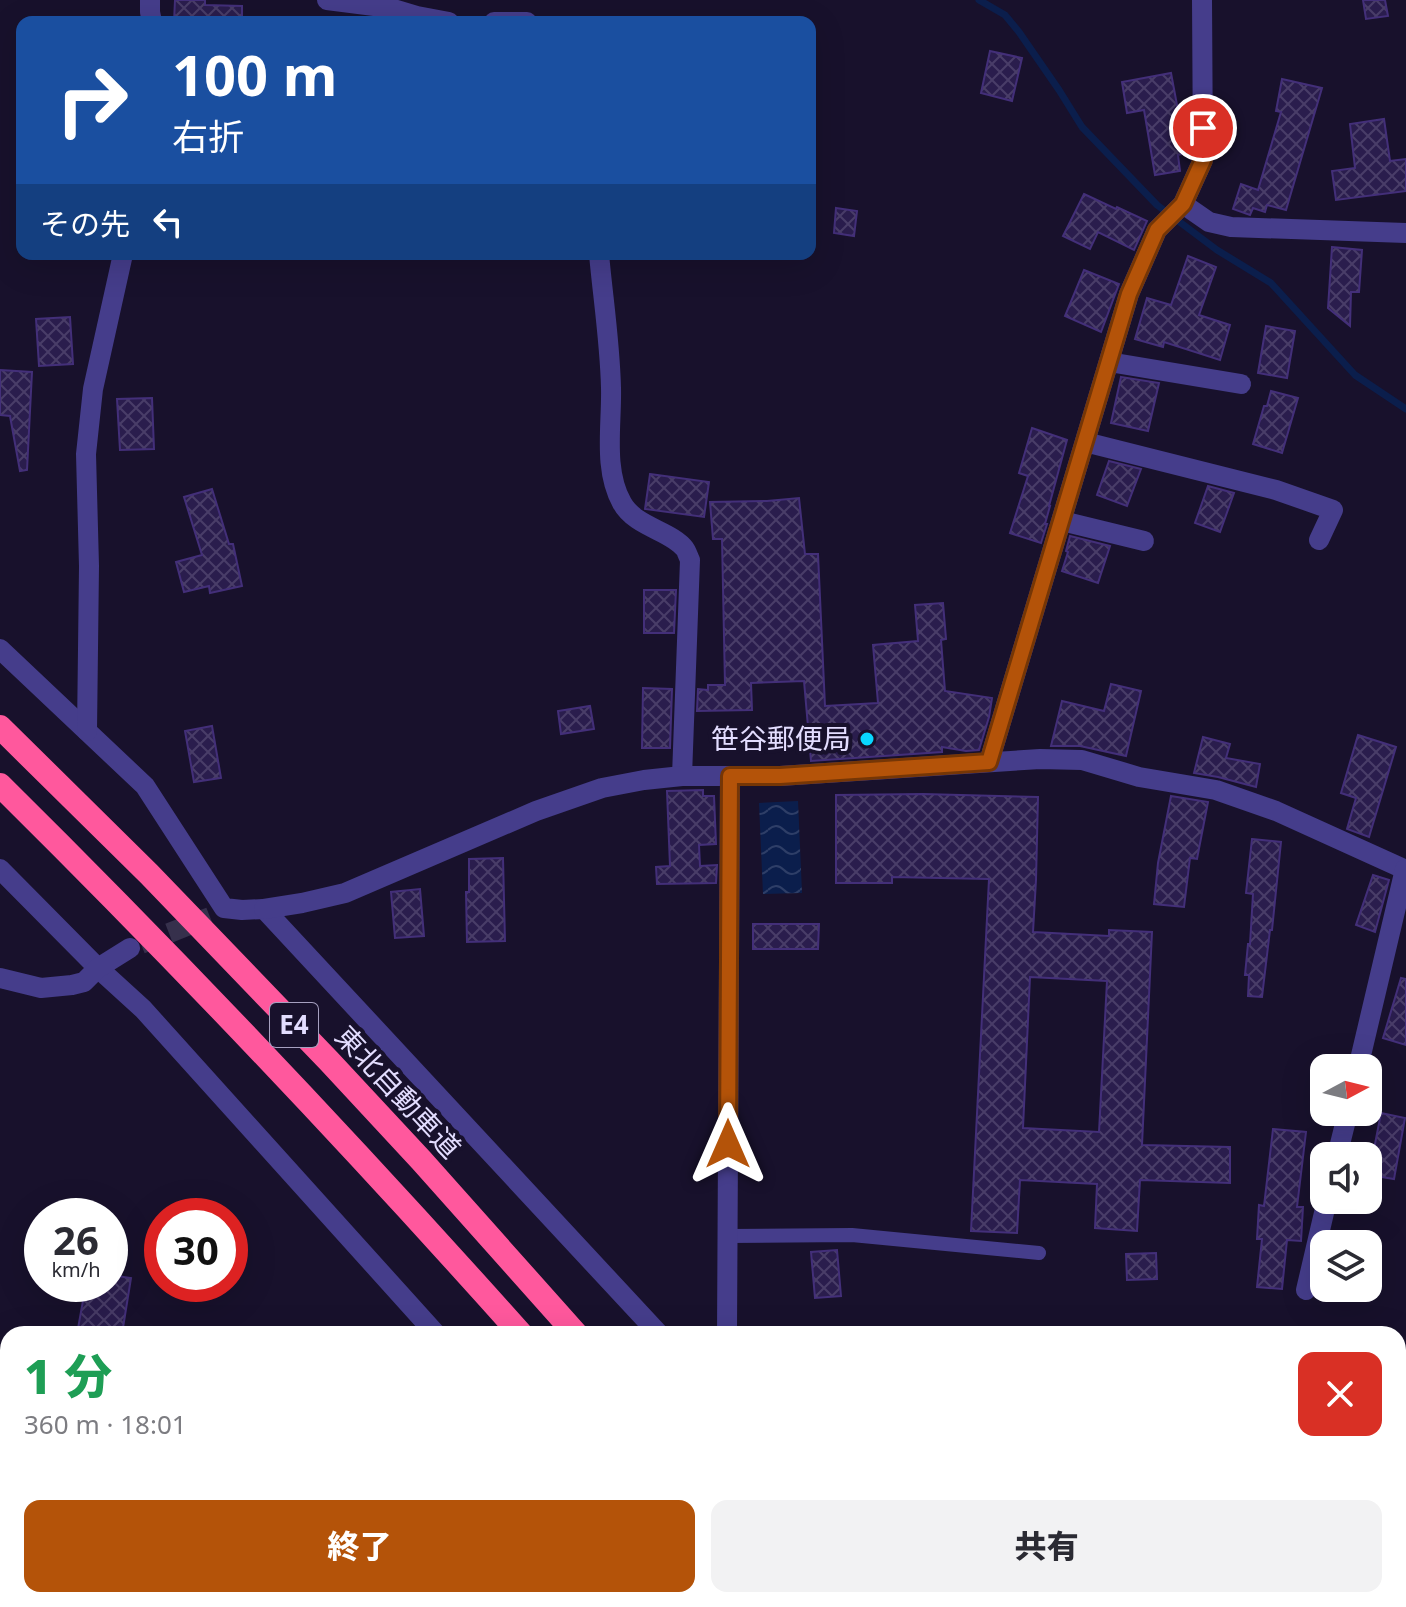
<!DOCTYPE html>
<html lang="ja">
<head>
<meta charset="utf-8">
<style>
	:root { --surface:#fff; --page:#f2f2f3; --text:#2b2b33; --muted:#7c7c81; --accent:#b45309 }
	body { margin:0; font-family:"Noto Sans","Noto Sans JP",sans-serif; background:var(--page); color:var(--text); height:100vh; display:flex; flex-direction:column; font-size:30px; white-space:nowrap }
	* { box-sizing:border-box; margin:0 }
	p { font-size:26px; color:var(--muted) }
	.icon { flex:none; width:44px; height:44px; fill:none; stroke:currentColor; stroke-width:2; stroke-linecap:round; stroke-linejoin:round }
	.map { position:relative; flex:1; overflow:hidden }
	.details { position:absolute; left:0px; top:1326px; width:1406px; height:282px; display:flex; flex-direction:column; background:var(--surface); border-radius:24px 24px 0 0; box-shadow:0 8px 32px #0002 }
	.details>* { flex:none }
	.top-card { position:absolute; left:16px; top:16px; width:800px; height:244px; border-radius:16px; box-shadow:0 8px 32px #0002; background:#1a4fa0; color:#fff; overflow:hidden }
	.needle { width:52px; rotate:83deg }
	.buttons { position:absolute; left:1310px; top:1054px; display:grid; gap:16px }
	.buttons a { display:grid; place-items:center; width:72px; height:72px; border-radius:16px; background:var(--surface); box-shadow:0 8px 32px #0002; font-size:40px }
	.speed { position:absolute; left:24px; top:1198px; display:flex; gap:16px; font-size:40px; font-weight:700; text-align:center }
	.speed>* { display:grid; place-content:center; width:104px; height:104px; border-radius:50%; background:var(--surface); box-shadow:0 8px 32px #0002; line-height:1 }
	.speed small { font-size:20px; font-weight:400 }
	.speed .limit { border:12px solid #d22; background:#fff; color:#111 }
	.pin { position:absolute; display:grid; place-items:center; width:68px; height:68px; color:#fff; margin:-34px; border:4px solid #fff; border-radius:50%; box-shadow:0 2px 8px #0007 }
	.me { position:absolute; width:88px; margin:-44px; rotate:0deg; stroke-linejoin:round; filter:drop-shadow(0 0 6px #0008) }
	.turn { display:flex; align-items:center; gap:28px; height:168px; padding:0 24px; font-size:36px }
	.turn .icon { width:104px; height:104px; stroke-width:2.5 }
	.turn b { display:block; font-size:56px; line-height:68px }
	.then { display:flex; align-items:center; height:76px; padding:0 24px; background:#0003; gap:16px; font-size:30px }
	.round { display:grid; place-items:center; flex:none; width:84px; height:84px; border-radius:16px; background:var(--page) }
	.head { display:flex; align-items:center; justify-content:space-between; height:136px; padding:0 24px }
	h1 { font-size:48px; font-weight:800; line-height:60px; color:#1e9e55 }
	.primary-button { display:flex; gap:16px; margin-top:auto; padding:16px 24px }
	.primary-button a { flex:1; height:92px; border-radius:16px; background:var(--accent); color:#fff; font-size:32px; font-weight:800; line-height:92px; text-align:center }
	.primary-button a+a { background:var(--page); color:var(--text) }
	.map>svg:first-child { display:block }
	.water { fill:url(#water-waves) }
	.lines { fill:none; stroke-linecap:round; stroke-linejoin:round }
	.stream { stroke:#0b1e4c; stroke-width:7 }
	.building { fill:url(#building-cross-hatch); stroke:#432f79; stroke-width:2; fill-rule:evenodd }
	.street-tunnel { stroke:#36304c; stroke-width:20; stroke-dasharray:20 10; stroke-linecap:butt }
	.lane { stroke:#453d8b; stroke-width:14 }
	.street { stroke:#453d8b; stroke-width:20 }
	.highway { stroke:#ff589d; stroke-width:24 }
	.route-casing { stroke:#753606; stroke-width:20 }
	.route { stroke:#b45309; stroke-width:14 }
	.poi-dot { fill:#09d6ff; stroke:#18112c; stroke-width:3 }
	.labels { text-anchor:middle; stroke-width:8; stroke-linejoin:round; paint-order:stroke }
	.shield { fill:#18112c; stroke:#a6a0c0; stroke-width:2 }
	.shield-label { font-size:26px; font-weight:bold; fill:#e3ddff }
	.poi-label { font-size:28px; fill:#e3ddff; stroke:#18112c; text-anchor:end }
	.street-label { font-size:28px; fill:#e3ddff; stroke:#18112c }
</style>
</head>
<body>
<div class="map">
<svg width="1406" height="1607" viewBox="0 0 1406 1607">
	<defs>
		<pattern id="water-waves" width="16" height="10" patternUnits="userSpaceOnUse" patternTransform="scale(2)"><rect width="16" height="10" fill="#0b1e4c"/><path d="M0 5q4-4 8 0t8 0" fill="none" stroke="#2e3e67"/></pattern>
		<pattern id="building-cross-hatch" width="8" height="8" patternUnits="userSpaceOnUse" patternTransform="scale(2)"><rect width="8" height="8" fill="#2a1d4d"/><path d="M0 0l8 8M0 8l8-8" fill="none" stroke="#493d68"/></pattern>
	</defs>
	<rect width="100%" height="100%" fill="#18112c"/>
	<path class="water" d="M798 801 802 893 763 894 759 803Z"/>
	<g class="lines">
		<path class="stream" d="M979 0 1005 15 1019 32 1059 90 1082 127 1157 205 1217 250 1271 283 1355 375 1406 409"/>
	</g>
	<g class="building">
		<path d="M175 0H205V5L242 6V22H174Z"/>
		<path d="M1363 0H1385L1388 16 1366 19Z"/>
		<path d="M990 51 1022 58 1012 101 981 93Z"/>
		<path d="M1171 73 1186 153 1178 155 1180 171 1155 175 1144 110 1127 113 1122 82Z"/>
		<path d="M1282 79 1322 88 1286 210 1267 205 1265 212 1253 208 1250 215 1233 209 1241 184 1258 190 1281 112 1276 111Z"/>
		<path d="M1384 119 1390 161 1406 159V191L1336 200 1332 171 1355 168 1350 124Z"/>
		<path d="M1084 194 1116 209 1117 207 1147 221 1134 250 1098 232 1090 249 1063 236Z"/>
		<path d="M836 208 857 211 854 236 834 233Z"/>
		<path d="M1332 247 1362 250 1359 292H1351L1350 326 1328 308Z"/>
		<path d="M1188 256 1216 267 1199 315 1230 325 1220 360 1164 342 1163 347 1135 339 1147 298 1171 305Z"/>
		<path d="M1084 270 1119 284 1101 332 1065 316Z"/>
		<path d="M70 317 73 364 39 366 36 319Z"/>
		<path d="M1266 326 1295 331 1287 378 1258 373Z"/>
		<path d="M0 370 32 372 27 470 20 471 10 416 0 415Z"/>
		<path d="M1121 377 1159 383 1148 431 1111 423Z"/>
		<path d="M1271 391 1298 398 1282 453 1253 444 1264 406H1267Z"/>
		<path d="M152 398 154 449 120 450 117 399Z"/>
		<path d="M1032 428 1067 440 1049 506H1050L1045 524H1047L1041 543 1010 533 1028 476 1019 473Z"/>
		<path d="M1109 461 1141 469 1127 506 1097 495Z"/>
		<path d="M650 474 709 482 704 517 645 509Z"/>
		<path d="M1208 486 1234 493 1220 532 1195 523Z"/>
		<path d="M212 489 229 544H233L242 586 210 593 209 586 184 592 176 562 202 555 184 497Z"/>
		<path d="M799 498 805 554H818L825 706 878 703 873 645 918 641 915 605 943 603 946 639 941 640 945 691 992 698 989 717 979 750 966 751 942 747V752L811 761 804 681 751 683 752 710 697 711 698 689 708 690V685H725L722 539H713L710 502 767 501Z"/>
		<path d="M1070 536 1110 546 1098 583 1062 571 1068 552 1066 551Z"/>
		<path d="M644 590H676L674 633H644Z"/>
		<path d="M1111 684 1141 691 1126 756 1080 746H1051L1062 701 1104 711Z"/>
		<path d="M643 688 672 689 670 748H642Z"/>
		<path d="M590 706 594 729 561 734 558 711Z"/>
		<path d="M212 726 221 778 194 782 185 731Z"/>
		<path d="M1358 735 1396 747 1369 837 1347 829 1356 798 1341 793Z"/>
		<path d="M1203 737 1230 744 1226 758 1260 764 1256 787 1218 777 1194 773Z"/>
		<path d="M703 790V796H714L716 844 699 845 700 866 717 865 716 883 657 884 656 867 670 866 667 791Z"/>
		<path d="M923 794 1038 797 1036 880 1033 932 1109 936V930L1152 932 1142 1145 1230 1147V1183L1140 1180 1137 1231 1095 1228 1097 1184 1020 1180 1017 1233 971 1231 989 879 892 877V883H836V795ZM1030 977 1107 981 1099 1132 1023 1128Z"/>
		<path d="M1171 796 1208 802 1197 859 1190 858 1184 907 1154 904 1158 863Z"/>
		<path d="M1252 839 1281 842 1272 930H1270L1262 997 1248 996 1249 975H1245L1248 944H1250L1253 894 1246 893Z"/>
		<path d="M503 858 505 941 467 942 466 892H469V859Z"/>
		<path d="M1373 875 1389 880 1375 932 1356 925Z"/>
		<path d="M420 889 424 936 395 938 391 892Z"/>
		<path d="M753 924H819L818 949H753Z"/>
		<path d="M1401 978 1406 979V1045L1383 1038Z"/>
		<path d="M1381 1113 1405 1118 1394 1179 1369 1175Z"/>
		<path d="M1273 1129 1306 1132 1297 1207H1303L1301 1241 1287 1240 1282 1289 1257 1287 1262 1239H1257L1259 1205 1264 1206Z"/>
		<path d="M837 1250 841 1296 815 1298 811 1252Z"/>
		<path d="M1156 1253 1157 1279 1127 1280 1126 1254Z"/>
		<path d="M110 1275 131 1278 122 1334H77L86 1284H110Z"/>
	</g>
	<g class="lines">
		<path class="street-tunnel" d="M141 944 210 917"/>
		<path class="lane" d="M728 1236 852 1235 1039 1253"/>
		<g class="street">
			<path d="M150 0V12L152 22"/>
			<path d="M327 0 390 8 417 16 449 22"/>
			<path d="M494 22H527"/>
			<path d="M1183 204 1209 222 1231 227 1406 233"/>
			<path d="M599 254C603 298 610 343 611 388 612 425 603 469 622 503 635 527 672 531 685 549 686 550 689 558 690 560L682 776"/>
			<path d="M1109 362 1241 384"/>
			<path d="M1085 442 1276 490 1333 510 1319 540"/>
			<path d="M1062 521 1144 541"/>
			<path d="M0 649 145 786 224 908 242 910 264 909 659 1334"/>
			<path d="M87 731 89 566 86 454 93 389 123 254"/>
			<path d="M989 762 1129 294 1157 230 1183 204 1203 160 1202 0"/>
			<path d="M0 869 98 968 143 1009 436 1334"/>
			<path d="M264 909 302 903 345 893 536 811 602 788 644 780 682 776H780L1040 759 1082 760 1139 777 1216 790 1276 811 1406 870"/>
			<path d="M0 978 41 988 72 985 84 982 98 968 130 948"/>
			<path d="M1358 1068 1405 869"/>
			<path d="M1337 1156 1348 1112"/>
			<path d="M1306 1290 1327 1200"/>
			<path d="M727 1334 730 776"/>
			<path d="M674 1600 680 1607"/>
			<path d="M884 1600 889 1607"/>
		</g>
		<g class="highway">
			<path d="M0 727 149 874 329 1061 421 1160 576 1334"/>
			<path d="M0 785C179 962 353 1146 521 1334"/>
			<path d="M756 1600 762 1607"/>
			<path d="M808 1600 814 1607"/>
		</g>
	</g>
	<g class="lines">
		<defs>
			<path id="route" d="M728 1144 730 776H780L989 762 1129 294 1157 230 1183 204 1203 160V128"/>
		</defs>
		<use href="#route" class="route-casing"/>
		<use href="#route" class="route"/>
	</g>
	<circle class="poi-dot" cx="867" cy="739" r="8"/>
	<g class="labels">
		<rect class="shield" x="270" y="1003" width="48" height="44" rx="6"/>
		<g class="shield-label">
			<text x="294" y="1034">E4</text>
		</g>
		<g class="poi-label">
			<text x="851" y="749">笹谷郵便局</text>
		</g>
		<g class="street-label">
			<text transform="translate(398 1092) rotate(47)" y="10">東北自動車道</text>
		</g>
	</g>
</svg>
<div class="buttons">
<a><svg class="needle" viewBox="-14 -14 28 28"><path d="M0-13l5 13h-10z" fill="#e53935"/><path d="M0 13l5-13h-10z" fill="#7c7c81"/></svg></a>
<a><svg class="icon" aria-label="sound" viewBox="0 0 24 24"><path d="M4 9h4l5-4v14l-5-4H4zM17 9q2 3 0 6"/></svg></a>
<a><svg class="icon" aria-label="layers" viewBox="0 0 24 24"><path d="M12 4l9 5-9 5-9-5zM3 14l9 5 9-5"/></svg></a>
</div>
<div class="speed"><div>26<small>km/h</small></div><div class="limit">30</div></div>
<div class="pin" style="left:1203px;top:128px;background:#d93025"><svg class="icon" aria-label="arrive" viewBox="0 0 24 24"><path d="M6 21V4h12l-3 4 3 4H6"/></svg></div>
<svg class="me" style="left:728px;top:1144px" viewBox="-20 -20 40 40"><path d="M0-17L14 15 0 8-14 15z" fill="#b45309" stroke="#fff" stroke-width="4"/></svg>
<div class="top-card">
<div class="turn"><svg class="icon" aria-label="right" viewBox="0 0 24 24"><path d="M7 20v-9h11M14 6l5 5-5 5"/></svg><div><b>100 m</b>右折</div></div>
<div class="then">その先<svg class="icon" aria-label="left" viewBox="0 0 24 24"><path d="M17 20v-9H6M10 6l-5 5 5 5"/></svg></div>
</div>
<section class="details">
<div class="head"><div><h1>1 分</h1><p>360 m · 18:01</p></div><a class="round" style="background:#d93025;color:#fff"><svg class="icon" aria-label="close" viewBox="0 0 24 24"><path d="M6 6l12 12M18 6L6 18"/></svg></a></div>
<div class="primary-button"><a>終了</a><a>共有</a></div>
</section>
</div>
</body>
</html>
